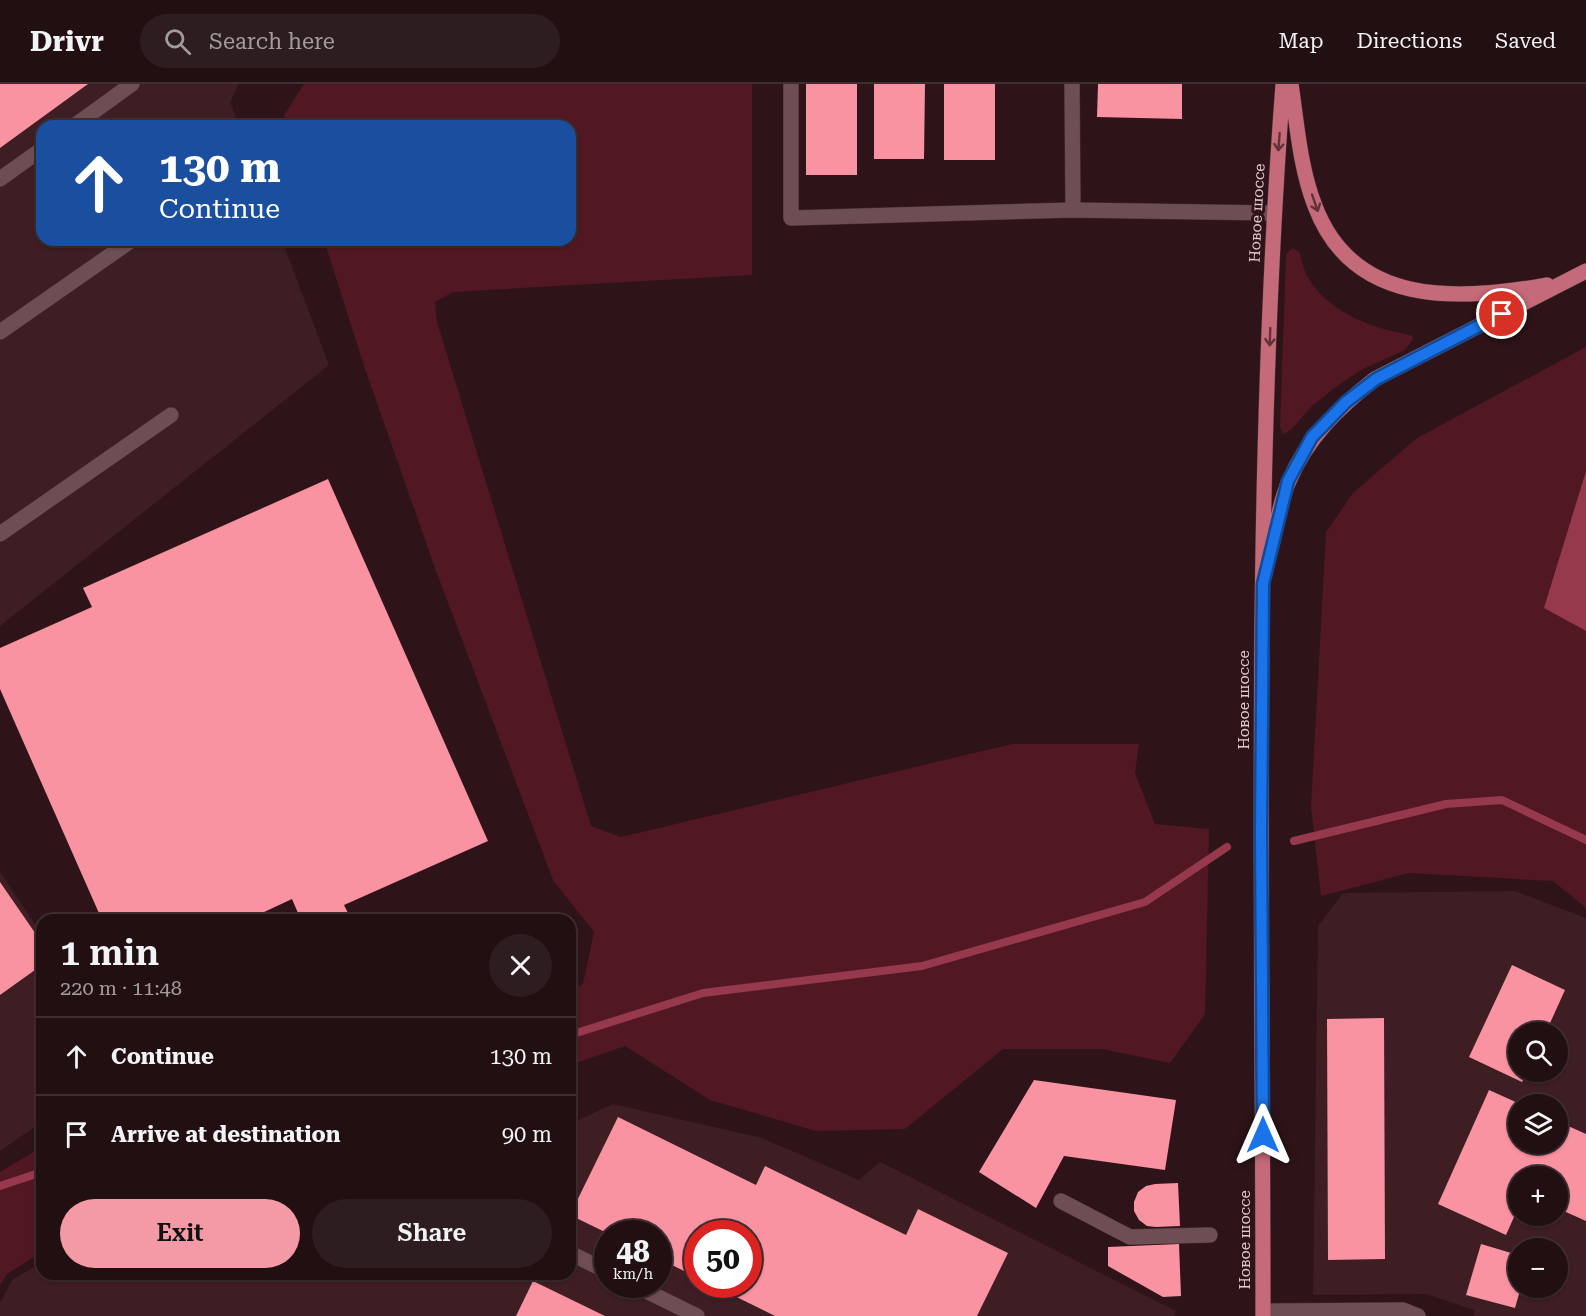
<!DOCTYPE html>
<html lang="en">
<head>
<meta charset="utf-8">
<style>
	:root { --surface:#220f12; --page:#2e1d20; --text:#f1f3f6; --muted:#a29c9f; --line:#3f2f32; --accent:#f49aa6 }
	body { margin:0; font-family:"Roboto Serif",serif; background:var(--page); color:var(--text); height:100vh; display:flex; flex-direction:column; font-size:22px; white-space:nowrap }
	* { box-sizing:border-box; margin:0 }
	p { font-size:20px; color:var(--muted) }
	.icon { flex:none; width:33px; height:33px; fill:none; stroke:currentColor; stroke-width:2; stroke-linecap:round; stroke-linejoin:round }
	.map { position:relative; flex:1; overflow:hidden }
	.side { position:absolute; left:36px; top:830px; width:540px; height:366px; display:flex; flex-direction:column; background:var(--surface); border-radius:18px; box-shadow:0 2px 4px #0004,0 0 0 2px var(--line) }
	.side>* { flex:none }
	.hud { position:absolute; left:36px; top:36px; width:540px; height:126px; border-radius:18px; box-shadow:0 2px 4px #0004,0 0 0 2px var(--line); background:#1a4fa0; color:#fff; overflow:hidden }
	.tools { position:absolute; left:1508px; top:938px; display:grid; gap:12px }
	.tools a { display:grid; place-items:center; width:60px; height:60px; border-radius:50%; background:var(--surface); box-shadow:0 2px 4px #0004,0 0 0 2px var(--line); font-size:30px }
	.speed { position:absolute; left:594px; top:1136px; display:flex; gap:12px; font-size:30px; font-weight:700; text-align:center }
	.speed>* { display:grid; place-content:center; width:78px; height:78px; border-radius:50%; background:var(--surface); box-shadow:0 2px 4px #0004,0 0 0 2px var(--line); line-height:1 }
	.speed small { font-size:15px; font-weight:400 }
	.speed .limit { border:9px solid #d22; background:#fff; color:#111 }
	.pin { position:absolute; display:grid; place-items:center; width:51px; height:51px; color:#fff; margin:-26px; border:3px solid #fff; border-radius:50%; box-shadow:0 2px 6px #0007 }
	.me { position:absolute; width:66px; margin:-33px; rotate:0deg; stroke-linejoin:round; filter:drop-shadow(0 0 4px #0008) }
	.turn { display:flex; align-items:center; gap:21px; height:126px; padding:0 24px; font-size:27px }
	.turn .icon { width:78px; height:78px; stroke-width:2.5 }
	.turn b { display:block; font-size:42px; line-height:51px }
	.round { display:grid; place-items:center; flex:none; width:63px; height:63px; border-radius:32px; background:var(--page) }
	.headline { display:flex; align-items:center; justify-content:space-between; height:102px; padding:0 24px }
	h1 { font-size:36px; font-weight:600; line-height:45px }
	.action { display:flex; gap:12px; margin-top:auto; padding:12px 24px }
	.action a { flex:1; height:69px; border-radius:36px; background:var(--accent); color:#111; font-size:24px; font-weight:600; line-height:69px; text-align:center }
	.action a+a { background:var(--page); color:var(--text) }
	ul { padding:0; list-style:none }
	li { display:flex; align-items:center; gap:18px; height:78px; padding:0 24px; border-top:2px solid var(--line) }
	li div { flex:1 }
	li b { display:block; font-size:22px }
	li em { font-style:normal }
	header { display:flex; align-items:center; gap:36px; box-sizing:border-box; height:84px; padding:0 30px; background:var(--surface); border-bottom:2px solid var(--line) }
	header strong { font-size:28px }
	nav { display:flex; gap:33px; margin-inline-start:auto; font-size:21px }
	.search { width:420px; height:54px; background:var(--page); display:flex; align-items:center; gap:15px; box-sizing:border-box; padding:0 21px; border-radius:33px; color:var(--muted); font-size:22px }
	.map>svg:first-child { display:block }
	.built { fill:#3e1d23; fill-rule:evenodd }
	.green { fill:#511723 }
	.water { fill:#96394c }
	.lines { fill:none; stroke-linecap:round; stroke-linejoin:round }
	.stream { stroke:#96394c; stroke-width:8 }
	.building { fill:#f992a1 }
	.minor-casing { stroke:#463235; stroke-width:16 }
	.major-casing { stroke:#463235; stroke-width:16 }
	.minor { stroke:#6e4e52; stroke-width:15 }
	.major { stroke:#c46a78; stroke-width:15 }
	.oneway { stroke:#62323a }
	.route-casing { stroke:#114b97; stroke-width:15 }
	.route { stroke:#1a73e8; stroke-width:10 }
	.labels { text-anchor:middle; stroke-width:6; stroke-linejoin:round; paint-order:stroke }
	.street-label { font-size:15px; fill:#e0cdcf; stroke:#2e1418 }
</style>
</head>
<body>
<header>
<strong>Drivr</strong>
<div class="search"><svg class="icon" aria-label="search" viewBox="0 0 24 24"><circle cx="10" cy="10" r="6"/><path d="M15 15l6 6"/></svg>Search here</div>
<nav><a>Map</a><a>Directions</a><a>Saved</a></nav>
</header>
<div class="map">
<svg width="1586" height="1232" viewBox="0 0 1586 1232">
	<rect width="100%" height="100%" fill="#2e1418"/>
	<g class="built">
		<path d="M0 0H239L230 18 239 42H42V156H282L329 281 0 542Z"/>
		<path d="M0 788 42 851V1038L0 1067Z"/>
		<path d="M1515 807 1586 834V1232H1474V1226L1427 1210 1313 1211 1318 842 1343 809ZM1518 948H1557V987H1518ZM1518 1020H1557V1059H1518ZM1518 1092H1557V1131H1518ZM1518 1164H1557V1203H1518Z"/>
		<path d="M613 1020 762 1054 859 1096 880 1078 1176 1227 1174 1232H0V1219L12 1196 42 1178V1190H570V1040ZM608 1149H658V1200H608ZM698 1149H748V1200H698Z"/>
	</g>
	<g class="green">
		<path d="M304 0H752V191L453 208 435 218 437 238 591 742 621 753 1012 660H1139L1135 689 1155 740 1209 745 1205 930 1170 979 1102 965H1003L905 1045 816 1047 710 1016 625 962 570 981V908L583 900 594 848 553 796 436 487 365 285 324 156H570V42H288L284 31Z"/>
		<path d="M1293 164 1300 169C1307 219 1362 242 1406 250L1412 252 1413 255 1405 266 1361 286 1337 302 1311 323 1291 346 1283 350 1280 343 1286 170Z"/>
		<path d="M1586 263V387L1545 524 1586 547V824L1553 797 1409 789 1321 812 1311 723 1326 448 1353 409 1417 354Z"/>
		<path d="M42 1063V1168L7 1190 0 1201V1088Z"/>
	</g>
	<path class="water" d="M1586 387V547L1544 524Z"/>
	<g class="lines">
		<g class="stream">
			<path d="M1294 757 1446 720 1502 716 1586 756"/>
			<path d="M570 951 703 909 922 882 1145 818 1227 763"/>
			<path d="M0 1102 42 1088"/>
		</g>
	</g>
	<g class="building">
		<path d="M0 0H88L0 64Z"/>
		<rect x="806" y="0" width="51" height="91"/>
		<path d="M874 0H925L924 75H874Z"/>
		<rect x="944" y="0" width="51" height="76"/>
		<path d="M1098 0H1182V35L1097 33Z"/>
		<path d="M328 395 488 757 344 821 349 831 339 836H301L292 815 247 836H102L0 605V564L92 523 83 504Z"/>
		<path d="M0 798 42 859V881L0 911Z"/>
		<path d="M1512 881 1565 906 1546 948H1518V987H1528L1522 998 1469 973Z"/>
		<path d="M1384 934 1385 1175 1328 1176 1327 935Z"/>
		<path d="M1034 996 1176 1016 1165 1086 1064 1072 1036 1124 979 1088Z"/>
		<path d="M1489 1006 1518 1019V1059H1557V1037L1586 1050V1137L1557 1124V1092H1518V1124L1506 1151 1438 1120Z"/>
		<path d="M618 1033 756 1101 765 1082 906 1151 918 1125 1008 1169 977 1232H775L710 1200H748V1149H698V1194L658 1174V1149H607L570 1131Z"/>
		<path d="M1178 1099 1180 1142 1156 1143 1147 1142 1139 1136 1134 1127V1118L1138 1108 1146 1102 1155 1100Z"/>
		<path d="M1179 1160 1181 1212 1163 1213 1108 1182V1163Z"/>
		<path d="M1481 1160 1518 1171V1203H1521L1515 1224 1466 1211Z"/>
		<path d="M533 1197 605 1232H516Z"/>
	</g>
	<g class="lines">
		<defs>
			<g id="minor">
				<path d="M791 0V134L1073 126 1273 129"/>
				<path d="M1072 0 1073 126"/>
				<path d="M74 42 132 0"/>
				<path d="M0 95 42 65"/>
				<path d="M0 248 132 156"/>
				<path d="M0 450 171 331"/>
				<path d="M1061 1117 1130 1153 1210 1151"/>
				<path d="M570 1169 608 1188"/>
				<path d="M632 1200 697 1232"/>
				<path d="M1263 1227 1403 1226 1418 1232"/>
			</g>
			<g id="major">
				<path d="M1291 0C1297 40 1300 84 1315 122 1353 223 1458 217 1547 201"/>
				<path d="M1270 469C1276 446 1279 419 1289 397 1307 354 1339 323 1375 295L1586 187"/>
				<path d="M1263 1232C1263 821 1252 410 1283 0"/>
			</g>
		</defs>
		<use href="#minor" class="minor-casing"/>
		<use href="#major" class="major-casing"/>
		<use href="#minor" class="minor"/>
		<use href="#major" class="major"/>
	</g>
	<defs><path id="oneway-shaft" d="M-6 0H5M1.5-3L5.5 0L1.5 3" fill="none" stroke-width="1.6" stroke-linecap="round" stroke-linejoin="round" transform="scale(1.5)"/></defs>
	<g class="oneway">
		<use href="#oneway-shaft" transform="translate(1279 58) rotate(94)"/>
		<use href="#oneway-shaft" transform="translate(1315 119) rotate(71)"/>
		<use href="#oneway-shaft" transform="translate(1270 253) rotate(92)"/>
	</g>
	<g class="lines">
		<defs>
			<path id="route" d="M1263 1051 1261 748 1263 500 1288 397 1312 353 1346 318 1376 295 1502 230"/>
		</defs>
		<use href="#route" class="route-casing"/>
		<use href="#route" class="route"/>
	</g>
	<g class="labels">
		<g class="street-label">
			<text transform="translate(1257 129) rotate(-87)" y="5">Новое шоссе</text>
			<text transform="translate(1244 616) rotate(-90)" y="5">Новое шоссе</text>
			<text transform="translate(1245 1156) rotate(-90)" y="5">Новое шоссе</text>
		</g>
	</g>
</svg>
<div class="tools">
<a><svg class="icon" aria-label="search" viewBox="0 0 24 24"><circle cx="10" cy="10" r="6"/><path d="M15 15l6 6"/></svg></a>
<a><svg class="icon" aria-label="layers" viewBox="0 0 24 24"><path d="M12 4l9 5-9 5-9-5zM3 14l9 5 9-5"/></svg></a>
<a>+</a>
<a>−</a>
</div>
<div class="speed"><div>48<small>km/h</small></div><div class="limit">50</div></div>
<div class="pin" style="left:1502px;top:230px;background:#d93025"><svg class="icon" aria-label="arrive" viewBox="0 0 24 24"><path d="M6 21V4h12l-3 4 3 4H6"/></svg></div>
<svg class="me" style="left:1263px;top:1051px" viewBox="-20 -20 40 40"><path d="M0-17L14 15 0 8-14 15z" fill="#1a73e8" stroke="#fff" stroke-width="4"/></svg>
<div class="hud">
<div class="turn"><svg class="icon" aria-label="ahead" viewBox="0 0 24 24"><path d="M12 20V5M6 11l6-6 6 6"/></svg><div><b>130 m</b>Continue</div></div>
</div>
<section class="side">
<div class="headline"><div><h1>1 min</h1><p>220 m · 11:48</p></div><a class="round"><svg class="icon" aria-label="close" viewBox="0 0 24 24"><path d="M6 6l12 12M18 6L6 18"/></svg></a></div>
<ul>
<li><svg class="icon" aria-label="ahead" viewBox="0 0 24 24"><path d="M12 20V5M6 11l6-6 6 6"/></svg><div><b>Continue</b></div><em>130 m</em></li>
<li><svg class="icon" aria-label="arrive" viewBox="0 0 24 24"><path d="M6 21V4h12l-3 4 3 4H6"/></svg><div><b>Arrive at destination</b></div><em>90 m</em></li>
</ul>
<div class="action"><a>Exit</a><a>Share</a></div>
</section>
</div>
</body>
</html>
